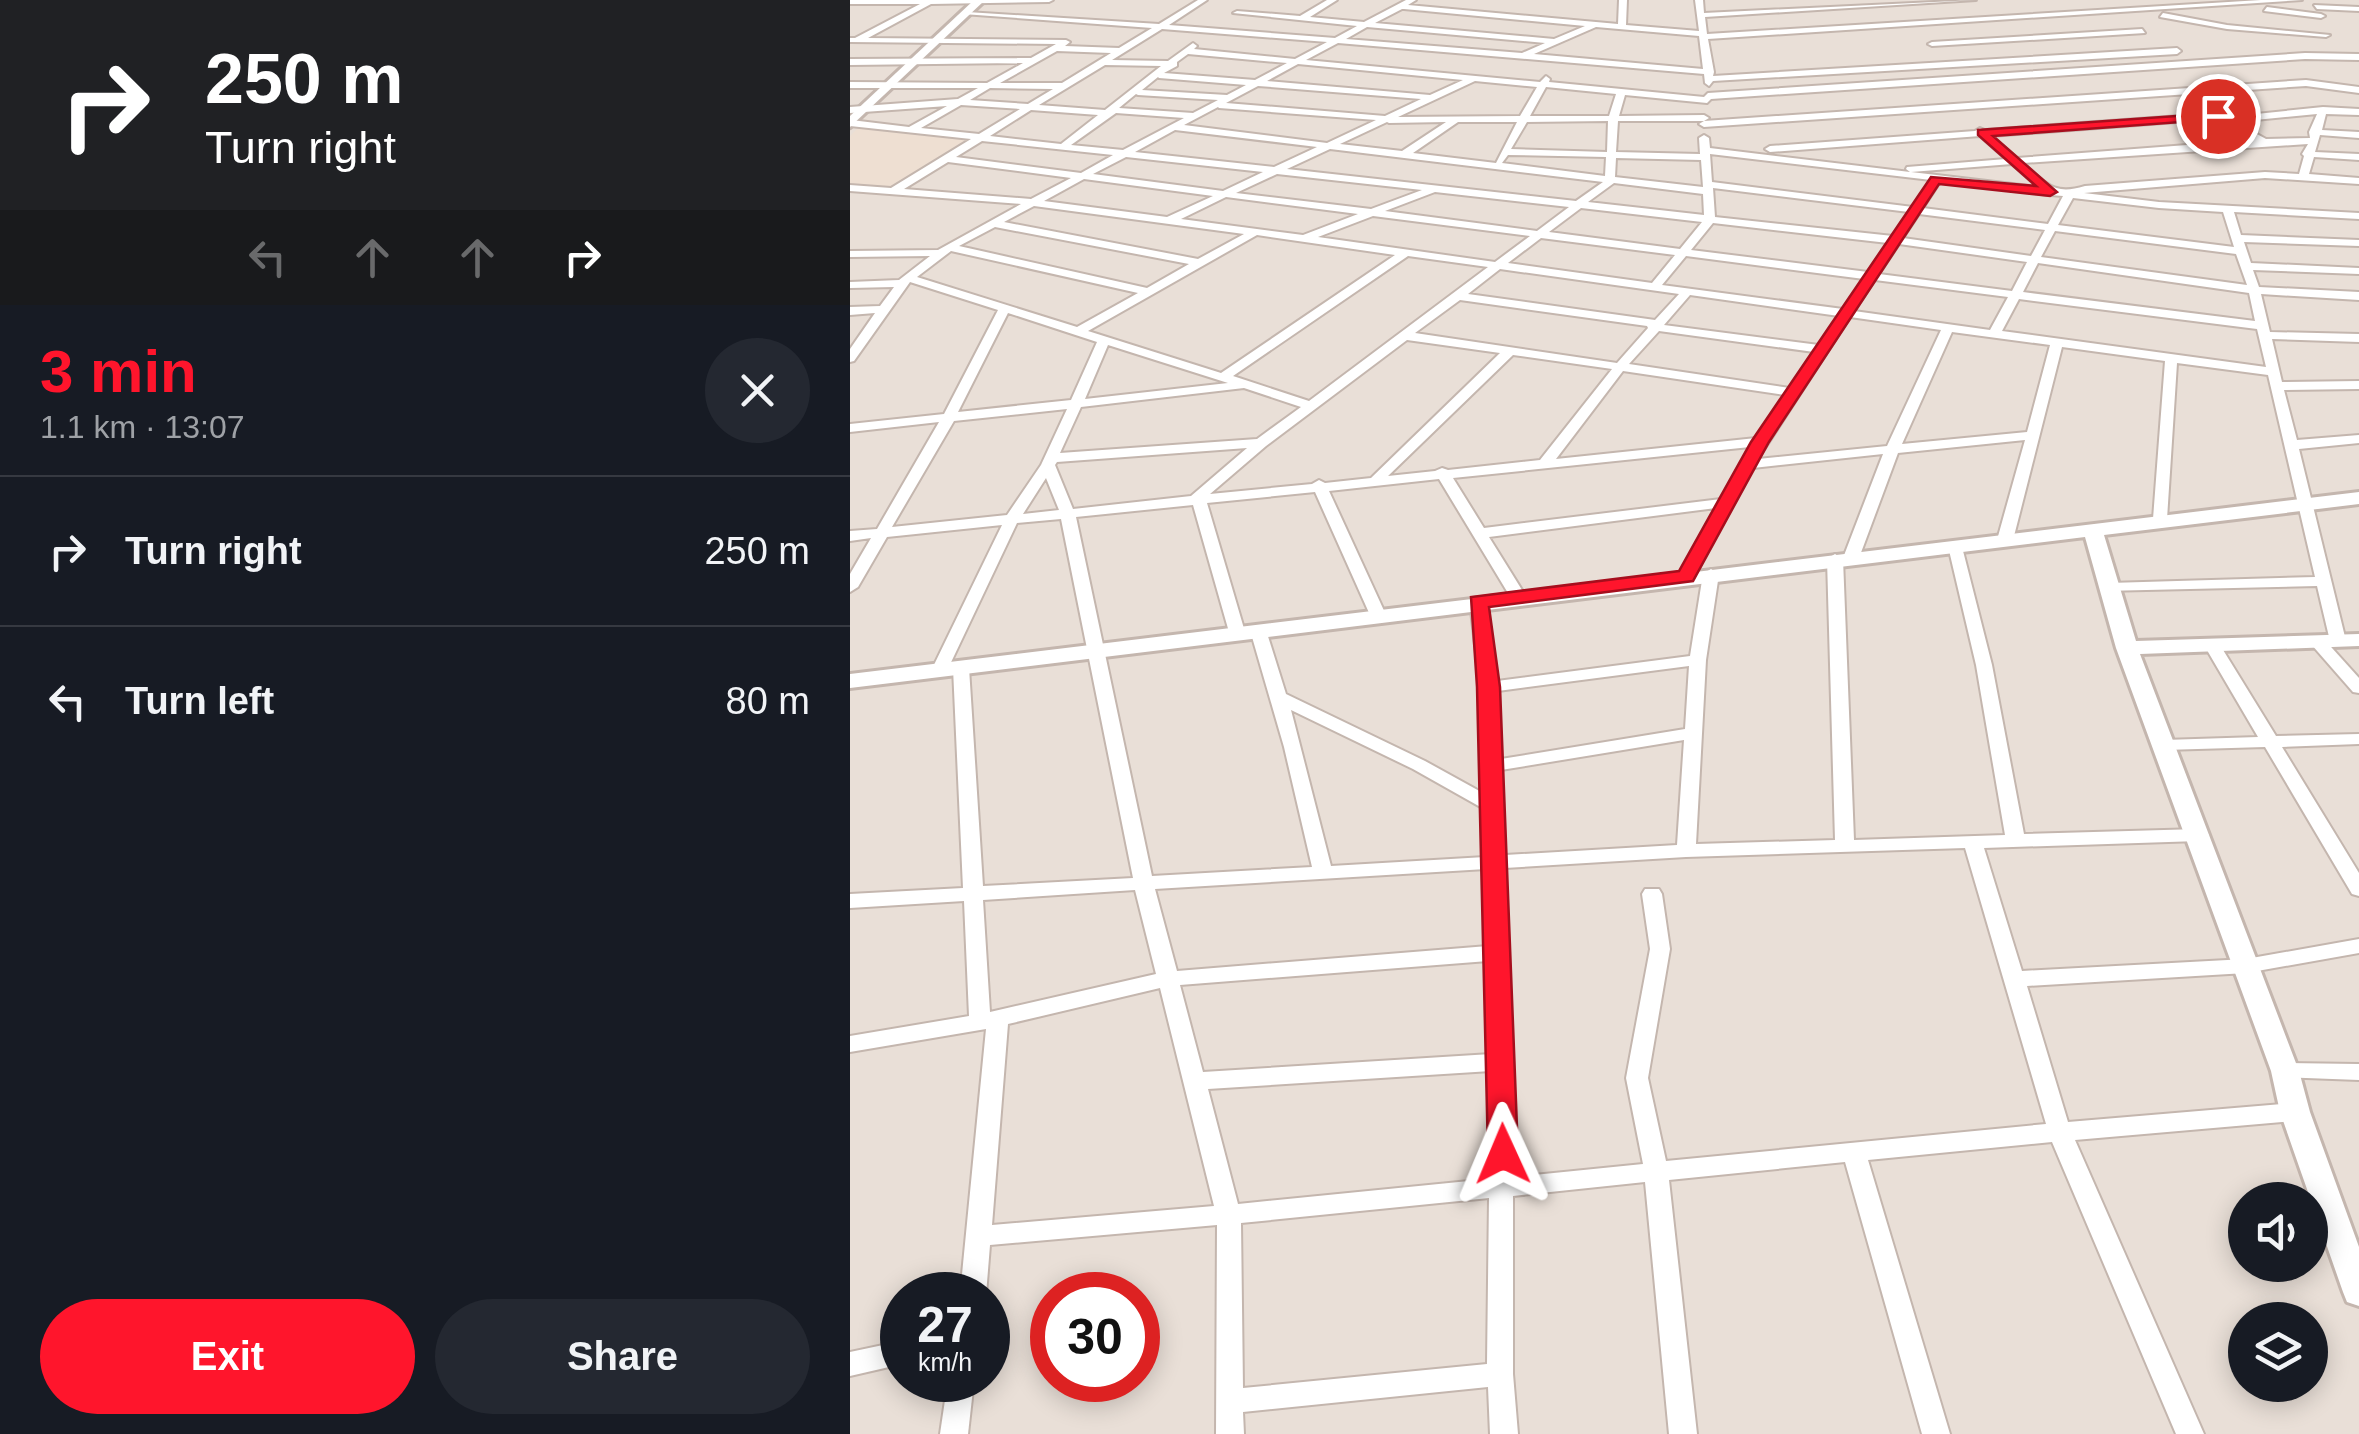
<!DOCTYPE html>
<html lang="en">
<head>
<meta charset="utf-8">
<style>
	:root { --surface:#171b24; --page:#242831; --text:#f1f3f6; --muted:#9ea1a6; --line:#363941; --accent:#ff152c }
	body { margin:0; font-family:Arial,sans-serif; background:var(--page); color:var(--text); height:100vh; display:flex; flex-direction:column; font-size:38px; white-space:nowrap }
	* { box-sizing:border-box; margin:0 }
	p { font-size:32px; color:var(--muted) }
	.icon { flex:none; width:55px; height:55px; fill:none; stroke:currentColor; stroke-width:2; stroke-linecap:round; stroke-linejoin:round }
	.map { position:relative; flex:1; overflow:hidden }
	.sheet { display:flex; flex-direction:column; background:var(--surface); width:850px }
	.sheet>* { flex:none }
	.top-card { background:#202124; color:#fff; overflow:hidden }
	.controls { position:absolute; left:1378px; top:1182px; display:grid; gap:20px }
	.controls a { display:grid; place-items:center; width:100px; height:100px; border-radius:50%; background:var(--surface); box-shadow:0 5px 25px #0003; font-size:50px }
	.speed { position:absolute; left:30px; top:1272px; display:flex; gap:20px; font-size:50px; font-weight:700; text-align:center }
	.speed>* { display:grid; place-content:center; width:130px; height:130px; border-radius:50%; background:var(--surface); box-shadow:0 5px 25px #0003; line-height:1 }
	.speed small { font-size:25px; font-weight:400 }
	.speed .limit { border:15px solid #d22; background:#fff; color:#111 }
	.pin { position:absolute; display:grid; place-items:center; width:85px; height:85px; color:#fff; margin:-42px; border:5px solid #fff; border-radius:50%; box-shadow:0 2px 10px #0007 }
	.me { position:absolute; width:110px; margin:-55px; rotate:359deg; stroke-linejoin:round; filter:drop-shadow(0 0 8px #0008) }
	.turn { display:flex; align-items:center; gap:35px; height:210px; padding:0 40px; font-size:45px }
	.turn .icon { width:130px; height:130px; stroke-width:2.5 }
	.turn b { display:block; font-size:70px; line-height:85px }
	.lanes { display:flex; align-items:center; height:95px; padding:0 40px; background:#0003; justify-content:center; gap:50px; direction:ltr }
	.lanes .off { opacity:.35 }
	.round { display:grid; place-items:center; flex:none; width:105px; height:105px; border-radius:52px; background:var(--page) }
	.overview { display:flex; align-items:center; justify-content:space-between; height:170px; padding:0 40px }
	h1 { font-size:60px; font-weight:700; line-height:75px; color:var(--accent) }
	.action { display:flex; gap:20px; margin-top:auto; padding:20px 40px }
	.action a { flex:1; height:115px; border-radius:60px; background:var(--accent); color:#fff; font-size:40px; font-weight:700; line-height:115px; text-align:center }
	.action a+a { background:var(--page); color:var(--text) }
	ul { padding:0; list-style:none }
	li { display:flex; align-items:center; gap:30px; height:150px; padding:0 40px; border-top:2px solid var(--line) }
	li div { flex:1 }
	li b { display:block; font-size:38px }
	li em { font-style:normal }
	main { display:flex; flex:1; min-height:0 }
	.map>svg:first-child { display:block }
	.residential { fill:#e9dfd7; fill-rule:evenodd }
	.education { fill:#eedfd2 }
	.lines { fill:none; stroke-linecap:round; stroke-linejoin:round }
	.minor-casing { stroke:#c4b6ae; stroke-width:4 }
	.tertiary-casing { stroke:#c4b6ae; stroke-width:6 }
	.minor { fill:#fff; fill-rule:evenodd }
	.tertiary { fill:#fff; fill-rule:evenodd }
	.route { fill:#ff152c; stroke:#a60e1d; stroke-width:2.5 }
</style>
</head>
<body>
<main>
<section class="sheet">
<div class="top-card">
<div class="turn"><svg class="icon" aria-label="right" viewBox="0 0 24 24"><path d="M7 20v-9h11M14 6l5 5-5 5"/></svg><div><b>250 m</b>Turn right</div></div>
<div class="lanes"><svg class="icon off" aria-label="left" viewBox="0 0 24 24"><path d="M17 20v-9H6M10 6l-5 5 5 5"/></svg><svg class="icon off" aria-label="ahead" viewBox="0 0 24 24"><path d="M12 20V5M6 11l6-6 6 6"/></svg><svg class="icon off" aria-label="ahead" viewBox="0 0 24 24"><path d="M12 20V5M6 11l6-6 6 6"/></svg><svg class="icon" aria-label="right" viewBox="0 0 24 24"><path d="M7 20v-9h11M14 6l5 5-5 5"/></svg></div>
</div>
<div class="overview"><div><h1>3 min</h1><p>1.1 km · 13:07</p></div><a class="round"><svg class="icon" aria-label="close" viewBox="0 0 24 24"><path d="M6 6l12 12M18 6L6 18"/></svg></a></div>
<ul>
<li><svg class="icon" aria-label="right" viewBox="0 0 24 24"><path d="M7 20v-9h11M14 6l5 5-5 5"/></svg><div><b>Turn right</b></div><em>250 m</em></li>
<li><svg class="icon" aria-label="left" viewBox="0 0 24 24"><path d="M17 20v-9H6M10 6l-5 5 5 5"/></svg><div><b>Turn left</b></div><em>80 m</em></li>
</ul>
<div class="action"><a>Exit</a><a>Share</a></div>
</section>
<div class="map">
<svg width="1509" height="1434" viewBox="0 0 1509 1434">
	<rect width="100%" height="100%" fill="#f5eee9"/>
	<path class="residential" d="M0 0H1509V1434H0ZM1395 1200H1460V1265H1395ZM52 1295H138V1380H52ZM202 1295H288V1380H202ZM1395 1320H1460V1385H1395Z"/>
	<path class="education" d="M9 127 119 138 37 190 0 185V136Z"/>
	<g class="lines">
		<defs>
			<g id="minor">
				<path d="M0 0H203L199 2 81 4 18 38 216 40 220 42 215 46 269 48 302 28 113 14 117 12 309 24 348 0H357L319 25 485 38 507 26 383 13 387 11 450 16 477 0H487L460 17 514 22 556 0H566L558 5 768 24 769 0H777L776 25 849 31 845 0H853L854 13 1126 0 855 17 857 34 1411 0H1452L858 39 864 72 863 76 1327 48 1331 51 1327 54 863 81 859 86 855 83 854 74 488 43 456 60 690 82 696 76 700 79 699 82 854 97 858 93 1455 53 1509 54V60L1455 59 861 99 857 103 775 95 769 116 854 115 859 118 854 121H768L766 152 850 154 849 138 854 135 859 138 860 148 1060 172 1056 169 1057 167 1156 159 1130 136 920 152 915 149 920 146 1125 131 1130 128 1135 130 1358 114 1354 111 1359 108 1377 117 1473 107 1509 109V115L1476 114 1472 130 1509 132V138L1470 135 1465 152 1509 154V160L1464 157 1459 174 1509 178V184L1415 178 1234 193 1309 202 1509 213V219L1384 212 1391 235 1509 240V246L1394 242 1401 263 1509 268V274L1403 270 1409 287 1509 292V300L1411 294 1420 332 1509 334V342L1422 339 1432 382 1509 381V389L1434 390 1447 440 1509 435V443L1449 449 1496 641 1494 644 1488 646 1480 641 1467 586 1253 591 1251 588 1259 583 1465 577 1418 375 1327 363 1317 519 1310 523 1303 519 1315 361 1212 347 1163 540 1155 545 1147 540 1175 440 1048 453 1009 558 1001 563 993 558 1033 454 903 468 844 576 836 581 828 576 866 508 639 537 677 598 669 603 661 598 589 479 479 491 536 615 528 620 520 615 465 492 357 503 395 632 387 637 379 632 343 505 226 517 302 876 462 867 434 747 400 630 402 627 408 625 416 630 436 694 575 761 633 793 630 687 620 602 622 599 628 597 636 602 647 681 840 656 853 574 861 569 869 574 856 660 846 844 985 840 977 559 985 554 993 559 1004 840 1155 835 1126 665 1098 546 1101 543H1111L1142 665 1174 834 1349 829 1359 835 1349 841 1134 848 1172 971 1396 959 1509 939V953L1396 973 1177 986 1218 1122 1445 1103 1453 1106 1456 1112 1453 1118 1445 1121 1225 1140 1354 1434H1326L1202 1142 1018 1160 1100 1434H1072L995 1162 819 1180 847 1434H819L795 1182 663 1196V1374L668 1434H640L638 1387 393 1412 394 1434H366L367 1225 140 1245 136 1295H110L136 1029 0 1052V1036L119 1016 114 901 0 908V894L113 888 103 668 105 664H117L119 668 133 886 283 878 211 519 167 523 95 675 89 676 81 671 152 525 37 537 8 587 0 592V574L21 538 0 541V531L27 529 89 422 0 432V424L94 414 148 310 60 282 4 361 0 362V349L25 313 0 315V307L30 306 44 287 0 288V282L49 280 80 256 0 257V251L88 250 171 204 0 191V185L41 188 121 139 0 126 1 120 59 127 97 106 0 113V107L108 99 128 88H0V82L137 83 173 63 0 65V59L181 58 206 44 0 42V38H5L70 4H0ZM552 9H554L735 26 704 39 525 23ZM517 27 695 43 672 53 496 39ZM746 27 849 36 853 69 684 54ZM312 29 477 42 445 59 344 49 347 46 343 43 318 61 262 60ZM207 51 261 53 212 83H150ZM338 54 437 63 405 80 314 73 327 66V62ZM448 64 613 80 580 95 417 81ZM255 65 311 66 255 110 189 105ZM308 77 309 78 396 85 377 95 292 90ZM625 81 687 87 670 116 548 117ZM408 86 571 99 535 116 376 103ZM696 87 766 94 759 116H680ZM140 88 203 89 178 104 120 100ZM286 94 288 95 368 100 343 113 269 108ZM111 105 170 109 129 134 71 128ZM368 107 369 108 526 120 477 143 334 125ZM181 110 248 115 211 144 140 136ZM266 113 334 118 273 150 221 145ZM1467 114 1459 132 1460 138 1416 139 1385 122ZM1366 119 1403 140 1167 158 1141 136ZM758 121 757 152 661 149 677 122ZM537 122 539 123 596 122 552 151 490 144ZM608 122H667L646 163 563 153ZM325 130 467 147 424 167 285 152ZM132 141 263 155 231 173 106 157ZM1458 144 1452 154 1454 156 1449 174 1415 172 1235 186C1203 196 1196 183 1173 163ZM480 149 753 182 726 201 437 169ZM860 154 1081 180 1063 207 862 182ZM658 155 756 157 755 176 652 163ZM276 157 413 172 373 191 243 174ZM766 158 851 160 853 187 765 177ZM98 162 221 178 181 199 54 189ZM1162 164 1188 187 1061 172ZM427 174 572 190 521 209 386 193ZM234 179 363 196 317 217 194 201ZM1090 182 1200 195 1213 196 1198 224 1073 208ZM764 183 853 194 854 215 738 202ZM863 188 1059 212 1043 236 865 217ZM585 192 719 207 687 231 535 211ZM376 197 508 214 453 235 331 219ZM1223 198 1309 208 1373 212 1384 247 1208 225ZM184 206 394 234 348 259 154 222ZM731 208 852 222 830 249 699 232ZM1069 214 1195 230 1181 256 1053 238ZM523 216 680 236 645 262 468 237ZM863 223 1038 243 1018 272 841 250ZM145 227 339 264 297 288 109 246ZM1205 231 1386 254 1397 285 1191 257ZM407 235 545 255 371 373 238 331ZM691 238 825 255 802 283 658 263ZM1049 244 1177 262 1162 291 1029 274ZM101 251 288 293 227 327 67 277ZM558 256 638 267 459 401 383 376ZM836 256 1014 279 993 309 812 285ZM1188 263 1399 293 1405 321 1173 292ZM650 269 829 294 805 320 618 294ZM1025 280 1158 297 1140 330 1004 311ZM840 295 989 316 969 345 814 325ZM1169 299 1407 329 1416 367 1152 331ZM610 300 797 326 798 328 767 363 565 333ZM158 313 247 342 221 400 108 412ZM1000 317 1091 330 1037 446 908 459ZM809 331 964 352 940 388 779 364ZM1102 332 1200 345 1177 432 1052 444ZM557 340 650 353 521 478 475 483 469 480 462 484 360 494 416 446ZM258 345 378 383 235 399ZM663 355 762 369 690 460 598 470 592 468 585 471 538 476ZM773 371 935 395 906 438 706 459ZM394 388 451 407 407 439 210 453 231 407ZM217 409 191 465 157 515 42 527 104 421ZM900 447 871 499 634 528 603 478ZM397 448 341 496 223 509 205 465 207 462ZM196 478 209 510 173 514ZM839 666 835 729 651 759 648 691ZM441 710 563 769 634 809 635 857 481 866ZM834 740 827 845 655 855 651 770ZM1115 848 1196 1124 816 1161 798 1078 820 949 812 894 809 889H795L792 894 800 949 776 1078 793 1164 663 1177V1062L655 868 836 857ZM636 869 638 946 327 971 305 889ZM285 890 306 974 140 1012 133 900ZM638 961 641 1054 353 1072 330 985ZM310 988 364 1206 142 1225 158 1024ZM641 1071 639 1179 388 1204 358 1089ZM639 1198 637 1364 393 1388 391 1223Z"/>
				<path d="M1464 5 1509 7V11L1467 9Z"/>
				<path d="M1417 7 1471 14 1475 16 1471 18 1414 11Z"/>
				<path d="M1313 13 1377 25 1480 35 1476 37 1377 29 1310 17Z"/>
				<path d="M1292 29 1295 33 1082 46 1078 44 1082 42Z"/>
				<path d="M1456 80 1509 87V93L1456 86 854 127 849 124 854 121Z"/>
				<path d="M1467 636 1473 638 1509 678V693L1503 692 1461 644 1459 641Z"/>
				<path d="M1362 640 1370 645 1426 736 1509 734V744L1432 747 1509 873V896L1502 894 1415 747 1314 750 1305 745 1314 740 1408 737 1354 645Z"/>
				<path d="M1435 1063 1509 1064V1080L1427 1077 1424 1071 1427 1065Z"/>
				<path d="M52 1341V1364L0 1376V1352Z"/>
				<path d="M98 1380H124L118 1434H90Z"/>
			</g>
			<g id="tertiary">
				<path d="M124 0 134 1 0 127V116Z"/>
				<path d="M1509 492V504L1254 535 1286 641 1509 634V646L1290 654 1449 1071 1460 1112 1509 1247V1306L1497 1302 1493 1292 1430 1112 1421 1071 1266 648 1235 537 0 688V674Z"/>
			</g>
		</defs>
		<use href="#minor" class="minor-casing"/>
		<use href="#tertiary" class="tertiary-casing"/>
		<use href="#minor" class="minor"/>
		<use href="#tertiary" class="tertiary"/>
	</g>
	<path class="route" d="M1368 113 1372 119 1143 136 1207 192 1200 196 1089 184 919 442 843 581 639 607 650 687 668 1154 664 1162 653 1166 642 1162 638 1154 627 687 621 597 829 571 901 442 1081 177 1186 186 1128 135V130Z"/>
</svg>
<div class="controls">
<a><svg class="icon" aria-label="sound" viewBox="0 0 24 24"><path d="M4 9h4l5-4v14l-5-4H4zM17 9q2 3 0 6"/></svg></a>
<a><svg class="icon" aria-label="layers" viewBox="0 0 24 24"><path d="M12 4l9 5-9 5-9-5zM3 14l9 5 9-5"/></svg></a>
</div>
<div class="speed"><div>27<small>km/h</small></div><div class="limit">30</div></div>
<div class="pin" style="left:1368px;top:116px;background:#d93025"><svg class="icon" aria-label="arrive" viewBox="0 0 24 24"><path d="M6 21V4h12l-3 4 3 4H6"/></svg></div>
<svg class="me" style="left:653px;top:1154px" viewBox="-20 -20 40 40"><path d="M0-17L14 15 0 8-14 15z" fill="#ff152c" stroke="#fff" stroke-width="4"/></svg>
</div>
</main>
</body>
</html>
